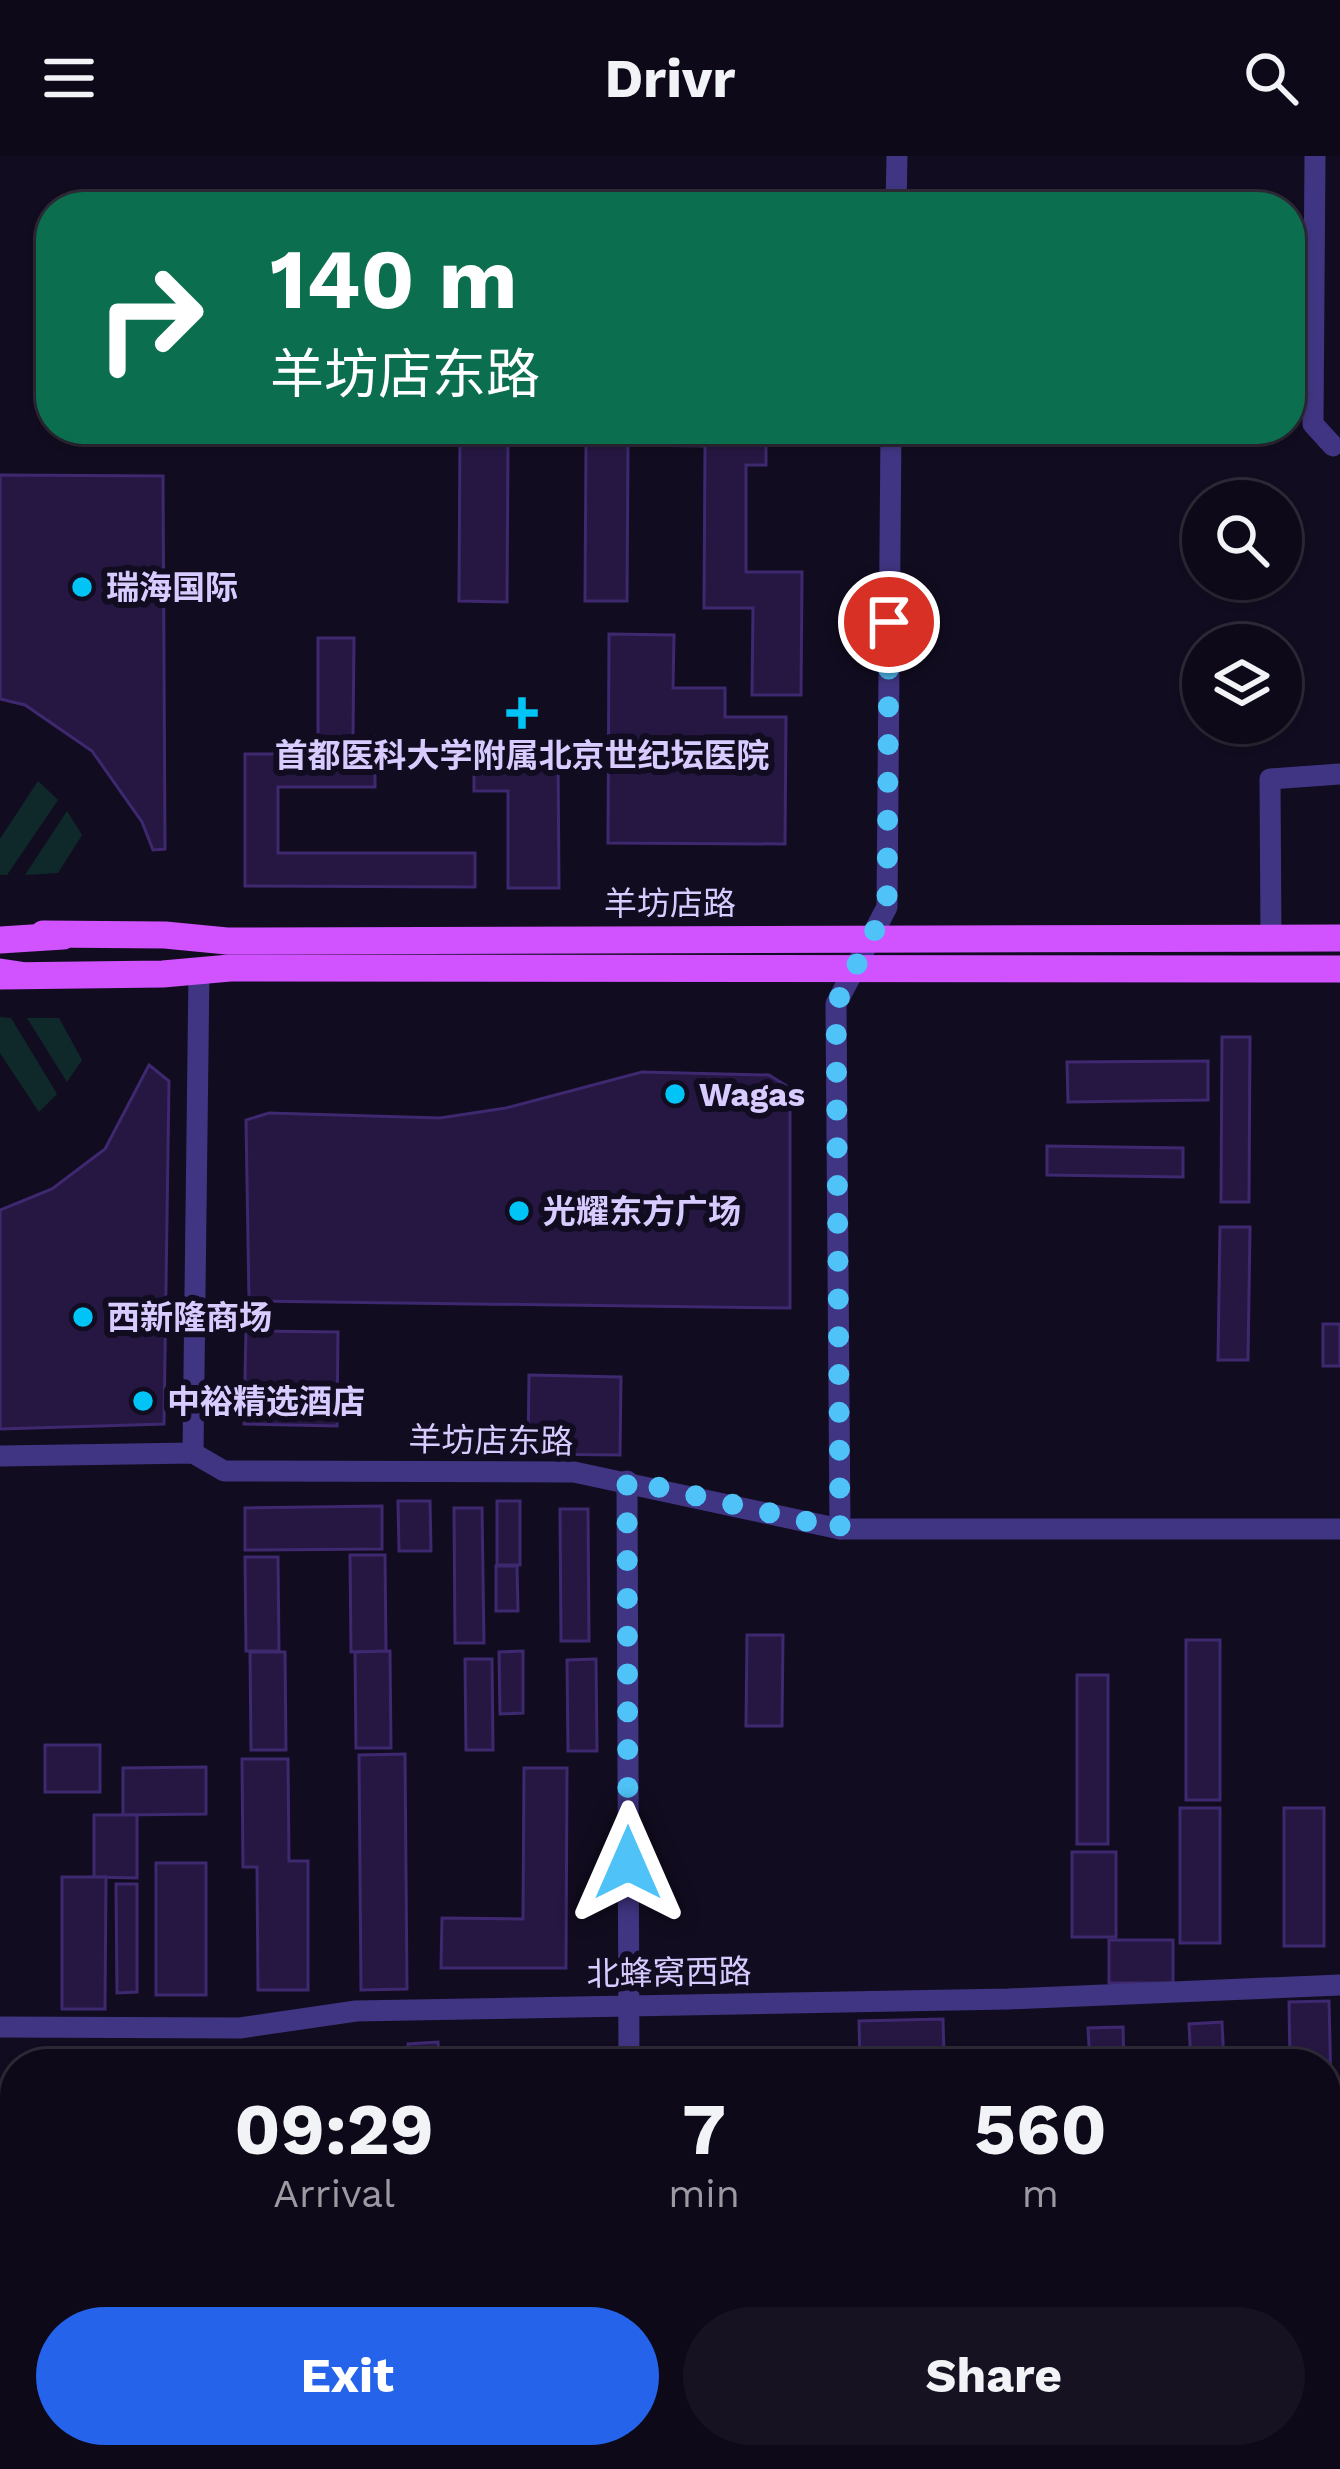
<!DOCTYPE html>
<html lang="en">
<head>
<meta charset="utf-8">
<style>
	:root { --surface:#0e0918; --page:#171221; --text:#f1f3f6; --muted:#9b9aa2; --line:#2e2a37; --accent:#2563eb }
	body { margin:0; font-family:"Work Sans","Noto Sans SC",sans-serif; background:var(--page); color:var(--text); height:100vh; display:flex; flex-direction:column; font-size:45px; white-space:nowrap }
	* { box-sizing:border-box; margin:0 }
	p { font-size:39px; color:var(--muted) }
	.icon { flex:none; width:66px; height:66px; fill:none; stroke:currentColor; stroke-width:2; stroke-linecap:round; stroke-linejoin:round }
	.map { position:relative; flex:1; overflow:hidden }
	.drawer { position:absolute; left:0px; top:1893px; width:1341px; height:420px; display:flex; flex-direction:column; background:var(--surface); border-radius:48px 48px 0 0; box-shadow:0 3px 9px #0004,0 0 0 3px var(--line) }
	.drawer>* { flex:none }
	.banner { position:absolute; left:36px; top:36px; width:1269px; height:252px; border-radius:48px; box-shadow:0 3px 9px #0004,0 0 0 3px var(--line); background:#0b6e4f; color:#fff; overflow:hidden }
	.fabs { position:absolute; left:1182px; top:324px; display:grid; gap:24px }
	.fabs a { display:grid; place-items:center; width:120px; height:120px; border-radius:50%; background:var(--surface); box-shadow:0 3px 9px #0004,0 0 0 3px var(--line); font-size:60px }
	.pin { position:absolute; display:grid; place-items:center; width:102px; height:102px; color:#fff; margin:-51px; border:6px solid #fff; border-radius:50%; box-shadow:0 3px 12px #0007 }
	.me { position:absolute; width:132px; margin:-66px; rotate:0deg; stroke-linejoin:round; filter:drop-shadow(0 0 9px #0008) }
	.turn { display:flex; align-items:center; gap:42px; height:252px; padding:0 36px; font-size:54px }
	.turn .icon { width:156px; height:156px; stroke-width:2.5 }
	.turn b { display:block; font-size:84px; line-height:102px }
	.eta { display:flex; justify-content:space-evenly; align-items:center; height:204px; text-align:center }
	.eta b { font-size:72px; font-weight:700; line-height:84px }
	.cta { display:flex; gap:24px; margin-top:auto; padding:24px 36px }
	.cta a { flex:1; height:138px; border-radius:72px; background:var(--accent); color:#fff; font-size:48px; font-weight:700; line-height:138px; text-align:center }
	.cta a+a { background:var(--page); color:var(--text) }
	header { display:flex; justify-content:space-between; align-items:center; height:156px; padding:0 36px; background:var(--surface); font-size:54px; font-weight:700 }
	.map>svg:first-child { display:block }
	.green { fill:#0f292b }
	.building { fill:#251742; stroke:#3e286f; stroke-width:3 }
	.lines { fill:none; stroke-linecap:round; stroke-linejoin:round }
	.minor { stroke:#403582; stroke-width:21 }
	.major { stroke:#d152ff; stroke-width:27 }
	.major-bridge { stroke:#d152ff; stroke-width:27 }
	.route { stroke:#4fc3f7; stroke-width:21; stroke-dasharray:0 37.8 }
	.poi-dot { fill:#00c3f6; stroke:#120c20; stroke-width:4.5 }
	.labels { text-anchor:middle; stroke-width:12; stroke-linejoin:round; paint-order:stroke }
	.poi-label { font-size:33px; font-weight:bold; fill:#d7cbff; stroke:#120c20; text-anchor:start }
	.street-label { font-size:33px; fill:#d7cbff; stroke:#120c20 }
</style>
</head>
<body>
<header><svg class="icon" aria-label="menu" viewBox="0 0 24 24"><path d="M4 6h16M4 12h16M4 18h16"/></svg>Drivr<svg class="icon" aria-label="search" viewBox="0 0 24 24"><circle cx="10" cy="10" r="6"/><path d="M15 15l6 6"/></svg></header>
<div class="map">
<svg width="1340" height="2313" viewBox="0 0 1340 2313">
	<rect width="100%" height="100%" fill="#120c20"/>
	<g class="green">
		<path d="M38 625 58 644 7 719H0V683Z"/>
		<path d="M67 655 82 679 58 717 25 719Z"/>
		<path d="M0 861 11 862 57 938 39 956 0 897Z"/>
		<path d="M27 862H59L82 904 67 926Z"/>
	</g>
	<g class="building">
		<path d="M460 273H766V309H746V416H802L801 539H752L753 452H704L705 290 628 289 627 445H585L586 289 508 288 507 446 459 445Z"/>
		<path d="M0 319 163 320 165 693 153 694 142 666 92 595 25 549 0 543Z"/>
		<path d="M609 478 674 479 673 532H725V561H786L785 688 608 687Z"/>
		<path d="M318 482H354L353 581H375V631H278V697H475V731L245 730V598H318Z"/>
		<path d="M558 596 559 732H508V635H474V597Z"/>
		<path d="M1222 881H1250L1249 1046H1221Z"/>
		<path d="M1208 905V944L1068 946 1067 906Z"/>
		<path d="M149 909 169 925 164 1268 0 1273V1054L52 1033 105 993Z"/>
		<path d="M642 916 769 919 790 932V1152L249 1145 246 964 269 957 440 962 506 952Z"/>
		<path d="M1047 990 1183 992V1021L1047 1019Z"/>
		<path d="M1220 1071H1250L1248 1204H1218Z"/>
		<rect x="1323" y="1168" width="17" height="42"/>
		<path d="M246 1175 338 1176 337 1270 244 1268Z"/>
		<path d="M529 1219 621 1221 620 1299 528 1298Z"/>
		<path d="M398 1345H430L431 1395H399Z"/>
		<rect x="497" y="1345" width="23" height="64"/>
		<path d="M382 1350V1393L245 1394V1352Z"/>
		<path d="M454 1352H482L484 1487H455Z"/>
		<path d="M560 1353H588L589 1485H561Z"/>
		<path d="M350 1399H385L386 1495 351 1496Z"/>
		<path d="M245 1401H278L279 1495H246Z"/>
		<path d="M496 1410H517L518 1455H496Z"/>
		<path d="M747 1479H783L782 1570H746Z"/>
		<rect x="1186" y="1484" width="34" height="160"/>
		<path d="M390 1495 391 1592H356L355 1496Z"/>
		<path d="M523 1495V1557L500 1558 499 1496Z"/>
		<path d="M250 1496H285L286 1594H251Z"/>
		<path d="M465 1503H492L493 1594H466Z"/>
		<path d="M596 1503 597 1595H568L567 1504Z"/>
		<rect x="1077" y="1519" width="31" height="169"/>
		<rect x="45" y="1589" width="55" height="47"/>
		<path d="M405 1598 407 1833 361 1834 359 1599Z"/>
		<path d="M242 1603H288L289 1705H308V1834H258L257 1711H243Z"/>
		<path d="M206 1611V1658L123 1659V1612Z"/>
		<path d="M524 1612H567L566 1812H441L442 1762 523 1763Z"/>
		<rect x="1180" y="1652" width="40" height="135"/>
		<rect x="1284" y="1652" width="40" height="138"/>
		<path d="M94 1659H137V1722L94 1721Z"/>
		<rect x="1072" y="1696" width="44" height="85"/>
		<rect x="156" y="1707" width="50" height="132"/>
		<path d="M62 1721H106L105 1853H62Z"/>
		<path d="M116 1728H137V1836L117 1837Z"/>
		<rect x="1109" y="1784" width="64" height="43"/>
		<path d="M1329 1845 1332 1975H1326V1908H1290L1289 1846Z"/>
		<path d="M943 1863 944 1899 894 1900V1908H841L860 1906 859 1865Z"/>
		<path d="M1222 1866 1224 1908H1191L1189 1868Z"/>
		<path d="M1123 1871 1124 1908H1090L1088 1872Z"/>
		<path d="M438 1886 439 1908H409L408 1888Z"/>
		<path d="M333 1892V1908H304V1893Z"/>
		<rect x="1326" y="1975" width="14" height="43"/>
		<path d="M8 1980H15V2193H5Z"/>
		<path d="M15 2193V2245L0 2246V2194Z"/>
		<path d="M1326 2286H1340V2313H1273L1274 2298H1326Z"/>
		<path d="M532 2298H585L586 2313H533Z"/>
		<path d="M657 2298H691V2313H658Z"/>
		<rect x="731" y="2298" width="88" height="15"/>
		<path d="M914 2298H948V2313H915Z"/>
	</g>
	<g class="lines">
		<g class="minor">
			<path d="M1315 0 1313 268 1333 290"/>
			<path d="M896 51 897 0"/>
			<path d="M1271 782 1270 623 1340 618"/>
			<path d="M193 1297 199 815"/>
			<path d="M0 1300 193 1297 224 1315 574 1316 840 1373H1340"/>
			<path d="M627 1325 629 1908"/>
			<path d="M840 1373 836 848 887 751 891 273"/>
			<path d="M0 1871 240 1872 356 1855 1008 1843 1340 1829"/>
			<path d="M0 2267 15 2266"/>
			<path d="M865 2298V2313"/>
			<path d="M1198 2298 1199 2313"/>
		</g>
		<g class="major">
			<path d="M43 778 165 779 227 785 1340 782"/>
			<path d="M0 820 163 818 230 812 1340 813"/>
		</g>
		<g class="major-bridge">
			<path d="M0 784 63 780"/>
			<path d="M0 816 20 819"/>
		</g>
	</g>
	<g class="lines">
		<path class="route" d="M628 1707 627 1324 840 1373 836 848 887 751 889 466"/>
	</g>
	<g class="poi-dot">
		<circle cx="82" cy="431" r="12"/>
		<path d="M516 539h12v12h12v12h-12v12h-12v-12h-12v-12h12z"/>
		<circle cx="675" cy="938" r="12"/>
		<circle cx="519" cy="1055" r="12"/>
		<circle cx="83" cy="1161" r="12"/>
		<circle cx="143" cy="1245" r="12"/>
	</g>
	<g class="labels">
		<g class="poi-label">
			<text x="106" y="443">瑞海国际</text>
			<text x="522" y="611" text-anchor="middle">首都医科大学附属北京世纪坛医院</text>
			<text x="699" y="950">Wagas</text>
			<text x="543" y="1067">光耀东方广场</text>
			<text x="107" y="1173">西新隆商场</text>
			<text x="167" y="1257">中裕精选酒店</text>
		</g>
		<g class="street-label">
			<text x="670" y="759">羊坊店路</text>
			<text transform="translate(491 1284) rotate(1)" y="12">羊坊店东路</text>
			<text transform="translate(669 1816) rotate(-1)" y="12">北蜂窝西路</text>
		</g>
	</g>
</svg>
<div class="fabs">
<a><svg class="icon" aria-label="search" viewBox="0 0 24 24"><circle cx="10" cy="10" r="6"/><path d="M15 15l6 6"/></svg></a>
<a><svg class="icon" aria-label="layers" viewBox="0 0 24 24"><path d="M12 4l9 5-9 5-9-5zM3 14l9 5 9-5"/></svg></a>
</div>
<div class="pin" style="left:889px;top:466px;background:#d93025"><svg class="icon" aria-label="arrive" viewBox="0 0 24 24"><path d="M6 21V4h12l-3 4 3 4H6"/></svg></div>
<svg class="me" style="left:628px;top:1707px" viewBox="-20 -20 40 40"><path d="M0-17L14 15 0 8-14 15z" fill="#4fc3f7" stroke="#fff" stroke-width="4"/></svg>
<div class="banner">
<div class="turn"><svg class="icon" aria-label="right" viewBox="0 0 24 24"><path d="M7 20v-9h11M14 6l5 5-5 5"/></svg><div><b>140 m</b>羊坊店东路</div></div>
</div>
<section class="drawer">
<div class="eta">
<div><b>09:29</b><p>Arrival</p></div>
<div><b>7</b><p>min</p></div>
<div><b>560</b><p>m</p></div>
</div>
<div class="cta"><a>Exit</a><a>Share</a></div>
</section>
</div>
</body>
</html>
